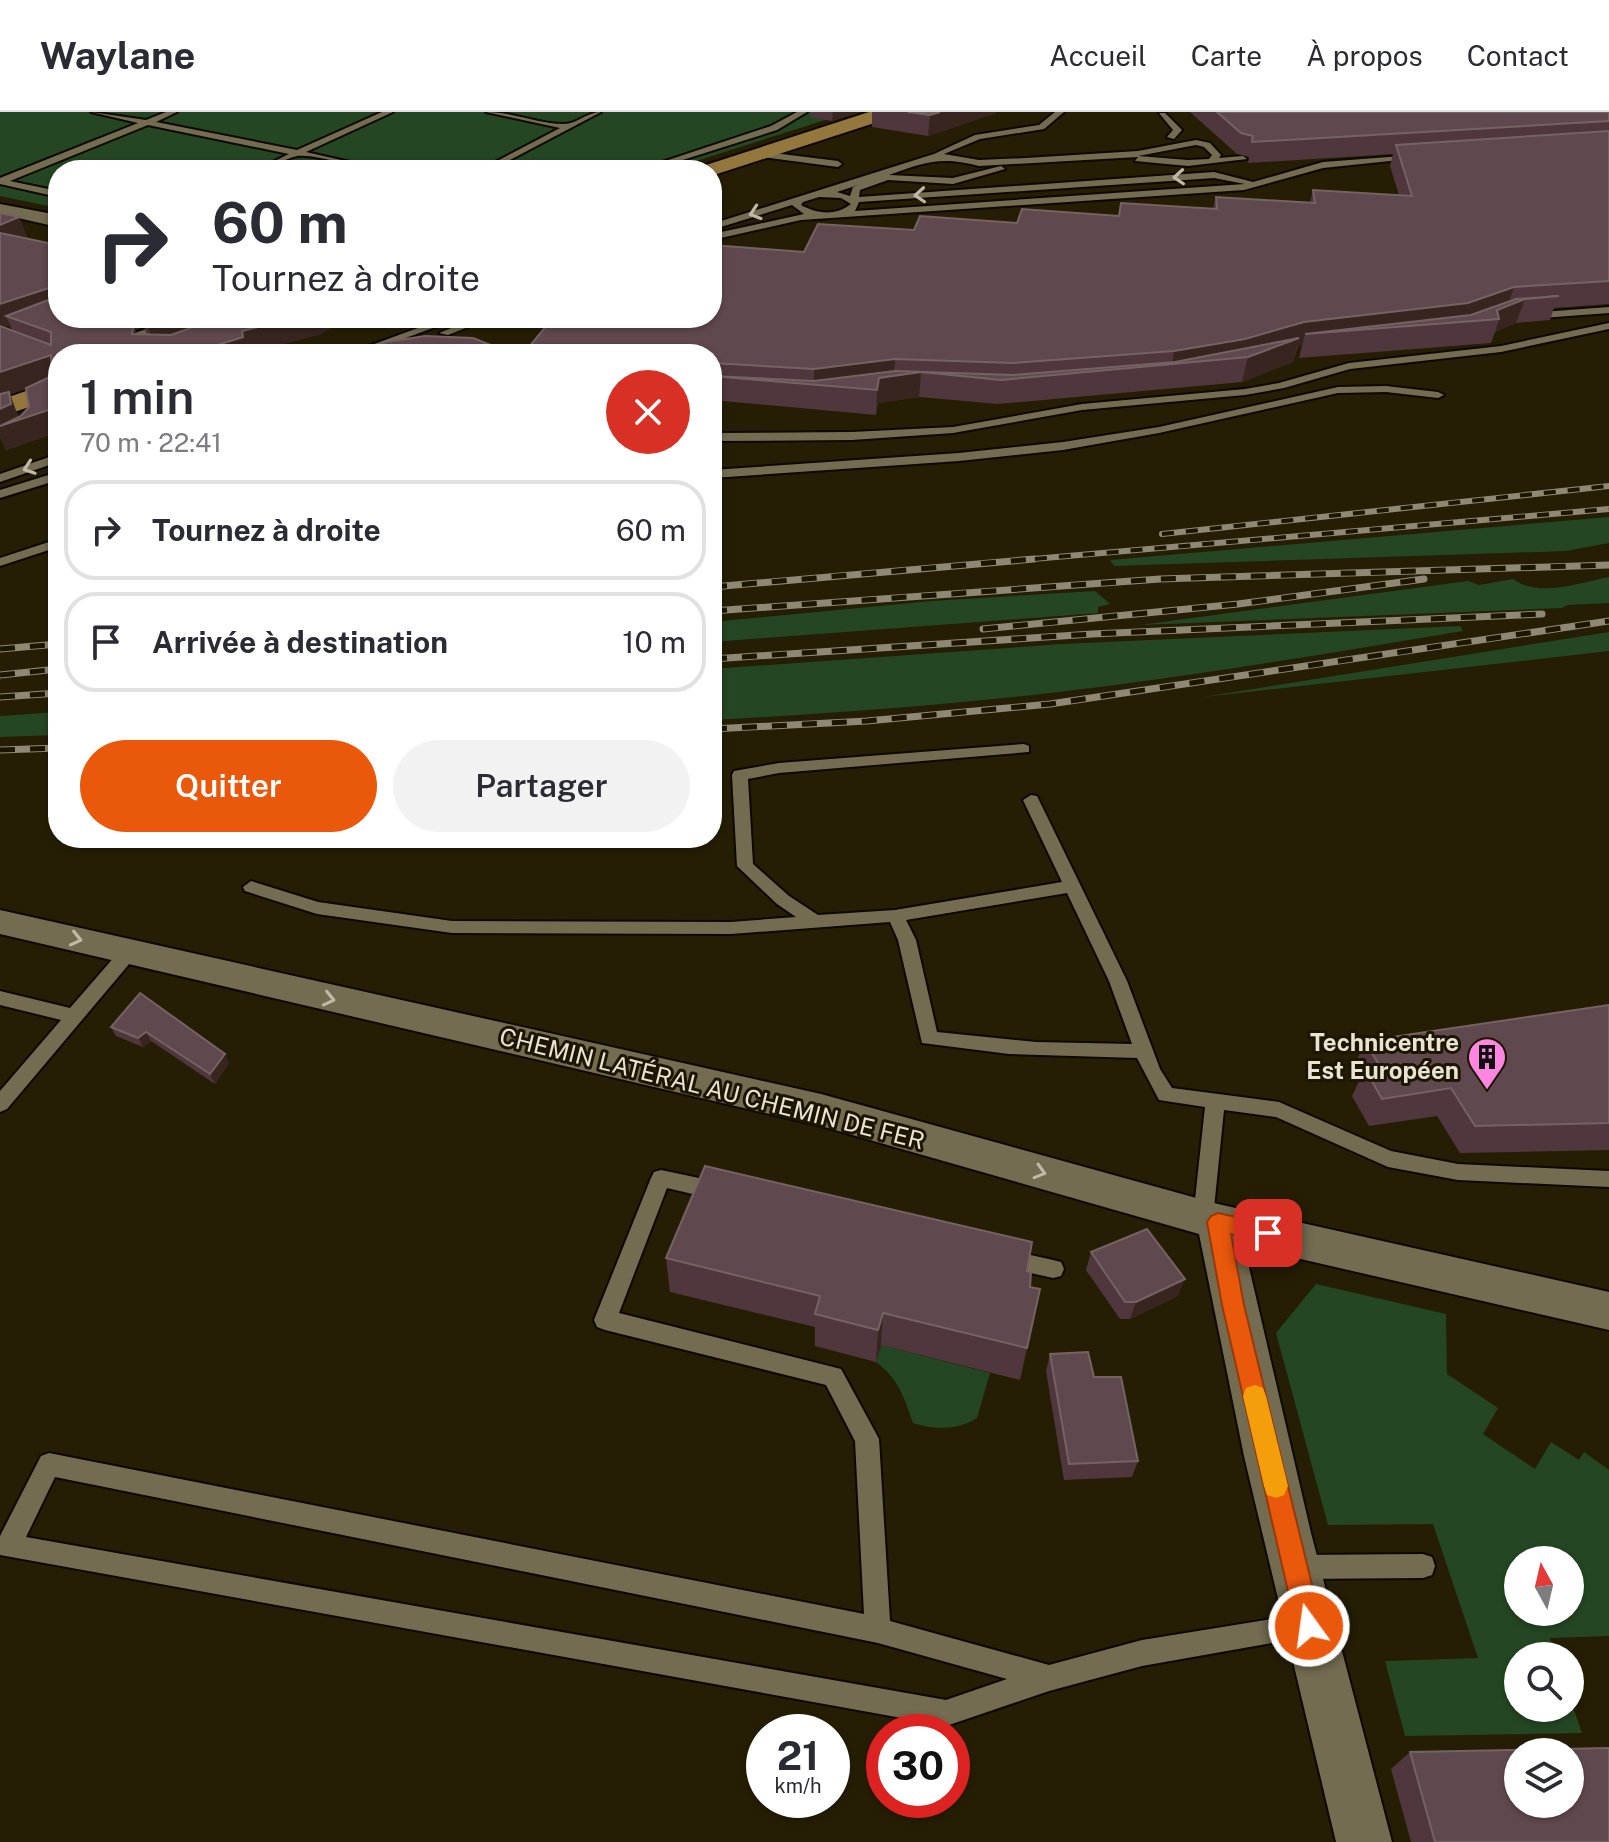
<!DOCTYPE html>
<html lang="fr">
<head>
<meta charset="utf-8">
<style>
	:root { --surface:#fff; --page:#f2f2f3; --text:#2b2b33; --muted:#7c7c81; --line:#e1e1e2; --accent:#ea580c }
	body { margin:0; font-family:"Public Sans",sans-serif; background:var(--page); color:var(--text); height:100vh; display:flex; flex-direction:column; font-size:30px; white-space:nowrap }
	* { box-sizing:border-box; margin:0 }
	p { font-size:26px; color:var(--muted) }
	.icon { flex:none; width:44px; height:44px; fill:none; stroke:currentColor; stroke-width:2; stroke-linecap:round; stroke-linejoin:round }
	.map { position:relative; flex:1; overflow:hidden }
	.side { position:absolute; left:48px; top:232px; width:674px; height:504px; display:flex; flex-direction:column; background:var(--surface); border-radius:32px; box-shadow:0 2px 6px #0004 }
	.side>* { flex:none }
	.guide { position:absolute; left:48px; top:48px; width:674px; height:168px; border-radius:32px; box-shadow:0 2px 6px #0004; background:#fff; color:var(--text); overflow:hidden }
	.needle { width:52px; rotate:352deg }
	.controls { position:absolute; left:1504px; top:1434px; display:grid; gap:16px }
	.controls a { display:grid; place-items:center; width:80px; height:80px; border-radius:50%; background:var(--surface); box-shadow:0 2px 6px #0004; font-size:40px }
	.speed { position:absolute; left:746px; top:1602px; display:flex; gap:16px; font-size:40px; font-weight:700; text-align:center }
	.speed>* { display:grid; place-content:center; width:104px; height:104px; border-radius:50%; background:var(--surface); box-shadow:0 2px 6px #0004; line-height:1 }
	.speed small { font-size:20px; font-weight:400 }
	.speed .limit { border:12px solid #d22; background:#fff; color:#111 }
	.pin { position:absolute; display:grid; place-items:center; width:68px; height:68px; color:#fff; margin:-34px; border-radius:16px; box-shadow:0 4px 12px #0006 }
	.me { position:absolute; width:88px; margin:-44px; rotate:346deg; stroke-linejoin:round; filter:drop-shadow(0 0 6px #0008) }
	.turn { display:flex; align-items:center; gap:28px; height:168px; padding:0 32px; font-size:36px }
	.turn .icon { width:104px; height:104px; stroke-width:2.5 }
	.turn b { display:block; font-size:56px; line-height:68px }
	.round { display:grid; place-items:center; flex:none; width:84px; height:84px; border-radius:42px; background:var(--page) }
	.overview { display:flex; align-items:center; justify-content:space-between; height:136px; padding:0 32px }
	h1 { font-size:48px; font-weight:600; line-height:60px }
	.primary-button { display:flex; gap:16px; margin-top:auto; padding:16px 32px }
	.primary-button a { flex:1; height:92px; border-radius:48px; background:var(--accent); color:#fff; font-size:32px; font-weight:600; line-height:92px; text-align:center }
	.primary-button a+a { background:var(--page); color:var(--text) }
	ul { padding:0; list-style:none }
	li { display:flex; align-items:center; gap:24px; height:100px; margin:0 16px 12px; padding:0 16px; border:4px solid var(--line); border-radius:32px }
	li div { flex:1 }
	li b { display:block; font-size:30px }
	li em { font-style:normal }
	header { display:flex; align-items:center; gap:48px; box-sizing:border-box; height:112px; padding:0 40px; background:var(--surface); border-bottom:2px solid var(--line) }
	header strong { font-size:38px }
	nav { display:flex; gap:44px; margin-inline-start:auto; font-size:28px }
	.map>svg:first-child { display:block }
	.green { fill:#244622; fill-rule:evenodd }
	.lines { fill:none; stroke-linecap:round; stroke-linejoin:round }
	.service-casing { stroke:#0e0800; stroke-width:4 }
	.minor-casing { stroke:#0e0800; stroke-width:4 }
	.primary-casing { stroke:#0e0800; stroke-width:4 }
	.service { fill:#746c51; fill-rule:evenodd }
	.minor { fill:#746c51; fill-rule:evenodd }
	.primary { fill:#93773d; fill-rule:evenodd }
	.rail-far1-casing { stroke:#8e8875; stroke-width:6 }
	.rail-casing { stroke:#8e8875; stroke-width:7 }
	.rail-far1 { stroke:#1c1500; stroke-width:4; stroke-dasharray:12; stroke-linecap:butt }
	.rail { stroke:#1c1500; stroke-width:5; stroke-dasharray:15; stroke-linecap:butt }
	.wall { fill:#4f373d; fill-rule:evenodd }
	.shaded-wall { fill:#382520 }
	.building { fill:#60494e; stroke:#756263; stroke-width:2; fill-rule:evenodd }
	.oneway { stroke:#bfb9a6 }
	.route { fill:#ea580c; stroke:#983908; stroke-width:2 }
	.slow { fill:#f59e0b }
	.labels { text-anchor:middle; stroke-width:6; stroke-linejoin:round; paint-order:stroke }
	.poi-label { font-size:24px; font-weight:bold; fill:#e8e3d4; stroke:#1c1500; text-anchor:end }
	.street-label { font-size:24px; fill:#e8e3d4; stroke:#1c1500 }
</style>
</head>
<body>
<header>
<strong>Waylane</strong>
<nav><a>Accueil</a><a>Carte</a><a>À propos</a><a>Contact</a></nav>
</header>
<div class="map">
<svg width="1609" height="1730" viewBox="0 0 1609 1730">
	<rect width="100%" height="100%" fill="#251e05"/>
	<g class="green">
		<path d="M0 0H834L841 3 668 58H58V96L0 84Z"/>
		<path d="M1609 405V431L1566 439 1114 454 1110 448Z"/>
		<path d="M1609 465V491L1568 493 1562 496 1140 513 1468 469 1479 473 1513 467C1541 486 1577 471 1609 465Z"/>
		<path d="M1095 479 1110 492 1098 495V501L712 530V510L932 489Z"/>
		<path d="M1460 514 1463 519C1326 542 1188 565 1050 581 938 594 825 602 712 608V557L1062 532Z"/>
		<path d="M1609 520V539L1203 585Z"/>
		<path d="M58 600V623L0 625V604Z"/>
		<path d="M1316 1172 1446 1202 1447 1262 1498 1296 1483 1322 1535 1357 1551 1330 1579 1348 1584 1340 1609 1358V1524L1550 1526 1555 1544H1518V1596H1570V1586L1582 1621 1405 1624 1385 1549 1478 1546 1433 1412 1328 1413 1276 1221ZM1518 1448H1570V1500H1518Z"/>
		<path d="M881 1233 990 1261 977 1306C959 1318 934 1318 913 1311 904 1285 898 1266 876 1250Z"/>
	</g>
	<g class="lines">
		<defs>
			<g id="service">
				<path d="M91 0 146 8 166 0H177L156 10 297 38 382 0H393L306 40 385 58C362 58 314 41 297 44 282 47 272 58 256 58L289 42 148 13 10 69 58 79V85L0 72V66L138 11Z"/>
				<path d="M486 0C513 0 538 12 564 12 577 12 587 0 601 0L491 58H480L560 16Z"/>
				<path d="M797 0H807L777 18 651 58H638L771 14Z"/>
				<path d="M1055 0H1064L1044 17 980 27 944 42 979 48 1026 46 1138 39 1196 28 1210 31 1221 43 1219 46 1243 44 1247 47 1188 54 1135 49 1138 45 979 54C941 44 925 50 889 63L953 66 1001 54 1005 57 953 72 888 68 860 78 859 85 1214 60 1253 70 1323 50 1415 43 1419 46 1323 56 1244 78 801 108 712 128V122L804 102 792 93 721 115 718 110 934 42 975 23 1039 13ZM1196 33 1204 35 1212 43 1209 47 1188 48 1138 44ZM1214 66 1245 72 855 99 859 90ZM861 72 853 75 850 84 837 80ZM819 85 841 86 851 92C836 104 817 102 801 93L803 90Z"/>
				<path d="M1159 1H1165L1182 18 1174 27 1167 25 1173 18Z"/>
				<path d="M758 39 838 49 842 52 838 55 755 44Z"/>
				<path d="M1609 195V201L1528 207 1523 204 1528 201Z"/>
				<path d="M178 206H194L138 225 129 223Z"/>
				<path d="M445 206H460L362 242H347Z"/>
				<path d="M476 206H491L448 223 439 221Z"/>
				<path d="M1609 211V217L1501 240 1350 257 1284 276 1245 283 1082 298 953 321 852 328 712 329V321L852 320 953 315 1082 292 1245 277 1279 271 1349 251 1501 234Z"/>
				<path d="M1386 274 1438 280 1444 283 1438 286 1386 280 1338 281 1159 321 1063 338 959 349 712 366V358L959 341 1063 330 1159 315 1338 275Z"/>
				<path d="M58 342V350L0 370V362Z"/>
				<path d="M58 360V368L0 386V378Z"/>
				<path d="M58 427V435L0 454V446Z"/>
				<path d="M1024 632 1029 634V640L779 661 748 667 753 752 789 784 818 803 895 798 1062 770 1023 688 1031 683 1037 684 1127 869 1160 957 1172 976 1279 990 1391 1039 1458 1052 1609 1059V1075L1458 1068 1388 1055 1276 1005 1224 998 1213 1106 1210 1112 1203 1115 1196 1112 1193 1106 1205 995 1159 988 1137 946 1009 942 922 931 898 828 890 810 731 822 452 821 317 802 245 779 243 775 251 769 318 790 452 809 731 810 796 805 777 792 737 754 732 663 734 659 779 651ZM1067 781 1109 869 1132 932 1036 930 937 920 916 828 906 808Z"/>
				<path d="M129 834 135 835 138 840 135 845 7 997 0 1000V979L61 908 0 893V879L70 896 123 835Z"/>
				<path d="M661 1058 718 1070 725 1073 728 1079 725 1085 718 1088 667 1076 619 1201 841 1257 879 1327 890 1509 1049 1553 1142 1528 1309 1501 1318 1505 1322 1514 1318 1523 1142 1554 1049 1579 946 1614 0 1443V1424L41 1344 49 1341 864 1502 855 1329 826 1273 605 1218 597 1215 594 1208 651 1066 654 1060ZM55 1365 878 1531 1007 1567 946 1588 26 1425Z"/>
				<path d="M1004 1137 1053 1148 1061 1150 1064 1157 1061 1164 1053 1166 1004 1155 996 1153 993 1146 996 1139Z"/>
				<path d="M1423 1442 1432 1445 1435 1454 1432 1463 1423 1466 1297 1467 1288 1464 1285 1455 1288 1446 1297 1443Z"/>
			</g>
			<g id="minor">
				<path d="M0 92 58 103V115L0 102Z"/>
				<path d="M0 798 821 982 1218 1092 1609 1180V1218L1244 1134 1311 1421 1392 1730H1336L1244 1344 1199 1122 821 1014 0 822Z"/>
			</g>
			<g id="primary">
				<path d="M869 0H899L896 4 717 62 712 64V58H699L703 54Z"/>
				<path d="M58 268V285L0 305V288Z"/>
			</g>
		</defs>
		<use href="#service" class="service-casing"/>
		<use href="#minor" class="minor-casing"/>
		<use href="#primary" class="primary-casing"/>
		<use href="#service" class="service"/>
		<use href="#minor" class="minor"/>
		<use href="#primary" class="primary"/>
		<defs>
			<g id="rail-far1">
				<path d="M1162 422 1609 374"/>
				<path d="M1011 449 1609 397"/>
			</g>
			<g id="rail">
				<path d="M712 475 1034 447"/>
				<path d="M712 499 1160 467 1609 453"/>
				<path d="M983 517 1238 492 1424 467"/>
				<path d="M0 537 58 532"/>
				<path d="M712 547 1092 522 1542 502"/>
				<path d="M0 563 58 557"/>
				<path d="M0 585 58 581"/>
				<path d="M712 617 867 609 1050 592 1609 509"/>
				<path d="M0 638 58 636"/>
			</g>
		</defs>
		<use href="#rail-far1" class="rail-far1-casing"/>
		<use href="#rail" class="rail-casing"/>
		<use href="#rail-far1" class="rail-far1"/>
		<use href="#rail" class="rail"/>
	</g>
	<g class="wall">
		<path d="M811 0H859L832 9 811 5Z"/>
		<path d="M872 0H996V1L928 24 872 15Z"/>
		<path d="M1190 0H1609V192L1554 196 1550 208 1516 211 1495 220 1491 231 1299 246 1302 234H1298L1293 250 1242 270 998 292 919 285 878 291 876 303 712 288V206L804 140 914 118 1213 96 1216 85 1310 90 1313 78 1399 83 1390 54 1393 42 1248 51 1249 45 1237 42Z"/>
		<path d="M0 101 19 105 27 125 24 126 58 133V206H348L321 222 248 241V242H58V320L6 338 0 325ZM10 213 12 218 3 215ZM144 214 147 223H137L135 217ZM26 277 29 295 18 305 10 282Z"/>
		<path d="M140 881 229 951 215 972 151 929 143 935 116 924 111 915Z"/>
		<path d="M1609 893V1038L1460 1041 1437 1004 1369 1014 1352 984 1359 969 1353 957 1365 929Z"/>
		<path d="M1091 1140 1178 1184 1130 1207H1120L1086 1158Z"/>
		<path d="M666 1146 1027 1159 1030 1175 1040 1177 1020 1268 881 1233 876 1250 815 1234V1215L670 1180Z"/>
		<path d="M1050 1242 1094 1265 1138 1349 1132 1365 1064 1368 1046 1259Z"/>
		<path d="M1410 1640 1609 1730H1411L1391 1657Z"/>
	</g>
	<g class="shaded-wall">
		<path d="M833 0H859L832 9Z"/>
		<path d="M940 0H996V1L928 24 930 3Z"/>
		<path d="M19 105 27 125 0 136V113Z"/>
		<path d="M52 175 58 192 6 204 10 213 0 216V192Z"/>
		<path d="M1514 175 1508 194 1525 187 1516 211 1495 220 1499 207 1305 222 1302 234H1297L1293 250 1242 270 1248 245 1172 252 1174 239 1304 210Z"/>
		<path d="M64 206H117L74 223Z"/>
		<path d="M131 206H141L144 214 135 217 141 236 132 222 134 215Z"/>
		<path d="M143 206H219L153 230 146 208Z"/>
		<path d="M294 206H348L321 222 248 241V242H209L208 236 242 219Z"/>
		<path d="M51 243 58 266 10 282 19 307 54 296 58 305V320L6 338 0 325V260Z"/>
		<path d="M895 247 894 264 921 260 919 285 878 291 876 303 877 278 814 272V257Z"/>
		<path d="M146 920 151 929 143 935 138 926Z"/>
		<path d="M225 942 229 951 215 972 210 962Z"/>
		<path d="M1185 1167 1178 1184 1130 1207 1136 1190Z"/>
		<path d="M883 1201 881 1233 876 1250 878 1218Z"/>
	</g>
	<g class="building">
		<path d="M908 0H940L930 3Z"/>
		<path d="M1217 0H1609V9L1252 30 1253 24 1241 21Z"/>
		<path d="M1609 19V169L1514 175 1468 191 1304 210 1245 227 1174 239 1013 251 895 247 814 257 712 251V242H523L553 206H712L713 133 804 140 818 112 914 118 920 104 1017 111 1022 97 1119 104 1121 91 1217 97 1216 85 1315 91 1313 78 1412 84 1396 33Z"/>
		<path d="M0 101 19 105 0 113Z"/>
		<path d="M0 121 58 133V206H66L73 210 88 206H121L134 214 132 222 171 223 218 206H294L242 219 243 225 208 236 209 242H58V299L54 296 0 314 21 304 29 295 26 276 52 264 51 243 0 260V214L51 233V220L6 204 51 187 52 175 0 192Z"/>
		<path d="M1559 184 1525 187 1497 198 1499 207 1305 222 1471 203 1516 187Z"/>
		<path d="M425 224 473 226 491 233 502 242H367L386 230Z"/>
		<path d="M1299 226 1248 245 1001 268 921 260 879 266 877 278 712 264 814 269 895 259 1013 263 1175 250Z"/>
		<path d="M9 280 11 292 0 297V282Z"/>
		<path d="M140 881 225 942 210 962 146 920 138 926 111 915Z"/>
		<path d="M1609 893V1011L1475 1014 1451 976 1382 987 1365 957 1380 955 1365 929Z"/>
		<path d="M705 1054 1032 1130 1027 1159 1031 1160 1030 1175 1040 1177 1027 1236 883 1201 878 1218 815 1202 820 1184 666 1146Z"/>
		<path d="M1147 1117 1185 1167 1136 1190H1125L1091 1140Z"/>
		<path d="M1088 1240 1094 1265H1121L1138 1349 1069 1352 1050 1242Z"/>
		<path d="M1609 1636V1730H1435L1410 1640ZM1518 1640H1570V1692H1518Z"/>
	</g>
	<defs><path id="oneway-chevron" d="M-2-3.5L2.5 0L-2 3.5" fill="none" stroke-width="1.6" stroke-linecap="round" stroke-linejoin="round" transform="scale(2)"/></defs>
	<g class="oneway">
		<use href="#oneway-chevron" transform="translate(1179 65) rotate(176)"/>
		<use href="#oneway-chevron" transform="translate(920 83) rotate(176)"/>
		<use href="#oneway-chevron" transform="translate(755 101) rotate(162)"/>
		<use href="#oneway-chevron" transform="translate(29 356) rotate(161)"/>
		<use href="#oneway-chevron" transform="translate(76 827) rotate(13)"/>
		<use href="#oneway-chevron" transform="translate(329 887) rotate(13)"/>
		<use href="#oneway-chevron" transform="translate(1040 1060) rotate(16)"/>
	</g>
	<path class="route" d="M1218 1101 1268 1112 1276 1114 1279 1121 1276 1127 1268 1130 1231 1122 1244 1193 1322 1514 1318 1524 1309 1527 1300 1524 1296 1514 1222 1193 1207 1110 1211 1104Z"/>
	<path class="slow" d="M1255 1273 1263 1276 1266 1284 1288 1374 1284 1383 1276 1386 1267 1383 1264 1374 1243 1284 1246 1276Z"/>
	<defs>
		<symbol id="building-pin" viewBox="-11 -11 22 30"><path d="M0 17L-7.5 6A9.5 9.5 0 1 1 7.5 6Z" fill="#fe85e0" stroke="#1c1500"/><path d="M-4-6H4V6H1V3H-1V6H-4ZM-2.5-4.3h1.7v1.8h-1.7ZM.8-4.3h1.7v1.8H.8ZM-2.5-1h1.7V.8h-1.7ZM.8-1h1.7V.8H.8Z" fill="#111"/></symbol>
	</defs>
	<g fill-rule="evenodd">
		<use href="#building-pin" x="1465" y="923" width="44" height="60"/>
	</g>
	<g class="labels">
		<g class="poi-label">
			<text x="1459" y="939">Technicentre<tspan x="1459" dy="28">Est Européen</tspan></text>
		</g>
		<g class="street-label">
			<text transform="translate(712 977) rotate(14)" y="8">CHEMIN LATÉRAL AU CHEMIN DE FER</text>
		</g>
	</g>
</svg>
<div class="controls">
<a><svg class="needle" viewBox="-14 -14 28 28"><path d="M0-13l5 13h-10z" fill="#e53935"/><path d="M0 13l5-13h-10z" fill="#7c7c81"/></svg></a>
<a><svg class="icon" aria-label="search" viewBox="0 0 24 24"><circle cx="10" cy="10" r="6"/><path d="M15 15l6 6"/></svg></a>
<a><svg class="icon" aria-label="layers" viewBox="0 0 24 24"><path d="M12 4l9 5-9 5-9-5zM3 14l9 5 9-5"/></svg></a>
</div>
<div class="speed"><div>21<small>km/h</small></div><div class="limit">30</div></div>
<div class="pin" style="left:1268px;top:1121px;background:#d93025"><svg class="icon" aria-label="arrive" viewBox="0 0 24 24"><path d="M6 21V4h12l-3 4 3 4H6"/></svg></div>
<svg class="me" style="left:1309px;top:1514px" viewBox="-20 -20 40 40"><circle r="17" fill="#ea580c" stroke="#fff" stroke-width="3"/><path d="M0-11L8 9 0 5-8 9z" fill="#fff"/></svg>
<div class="guide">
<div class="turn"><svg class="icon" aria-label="right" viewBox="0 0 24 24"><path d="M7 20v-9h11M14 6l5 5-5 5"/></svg><div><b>60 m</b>Tournez à droite</div></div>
</div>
<section class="side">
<div class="overview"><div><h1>1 min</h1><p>70 m · 22:41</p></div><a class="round" style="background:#d93025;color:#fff"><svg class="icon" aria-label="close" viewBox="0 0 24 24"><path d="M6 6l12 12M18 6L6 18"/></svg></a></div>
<ul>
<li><svg class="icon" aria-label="right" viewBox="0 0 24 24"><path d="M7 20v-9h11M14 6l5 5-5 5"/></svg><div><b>Tournez à droite</b></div><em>60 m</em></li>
<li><svg class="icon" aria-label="arrive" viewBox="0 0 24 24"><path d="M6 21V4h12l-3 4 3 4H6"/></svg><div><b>Arrivée à destination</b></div><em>10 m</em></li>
</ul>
<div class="primary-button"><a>Quitter</a><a>Partager</a></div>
</section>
</div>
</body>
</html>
